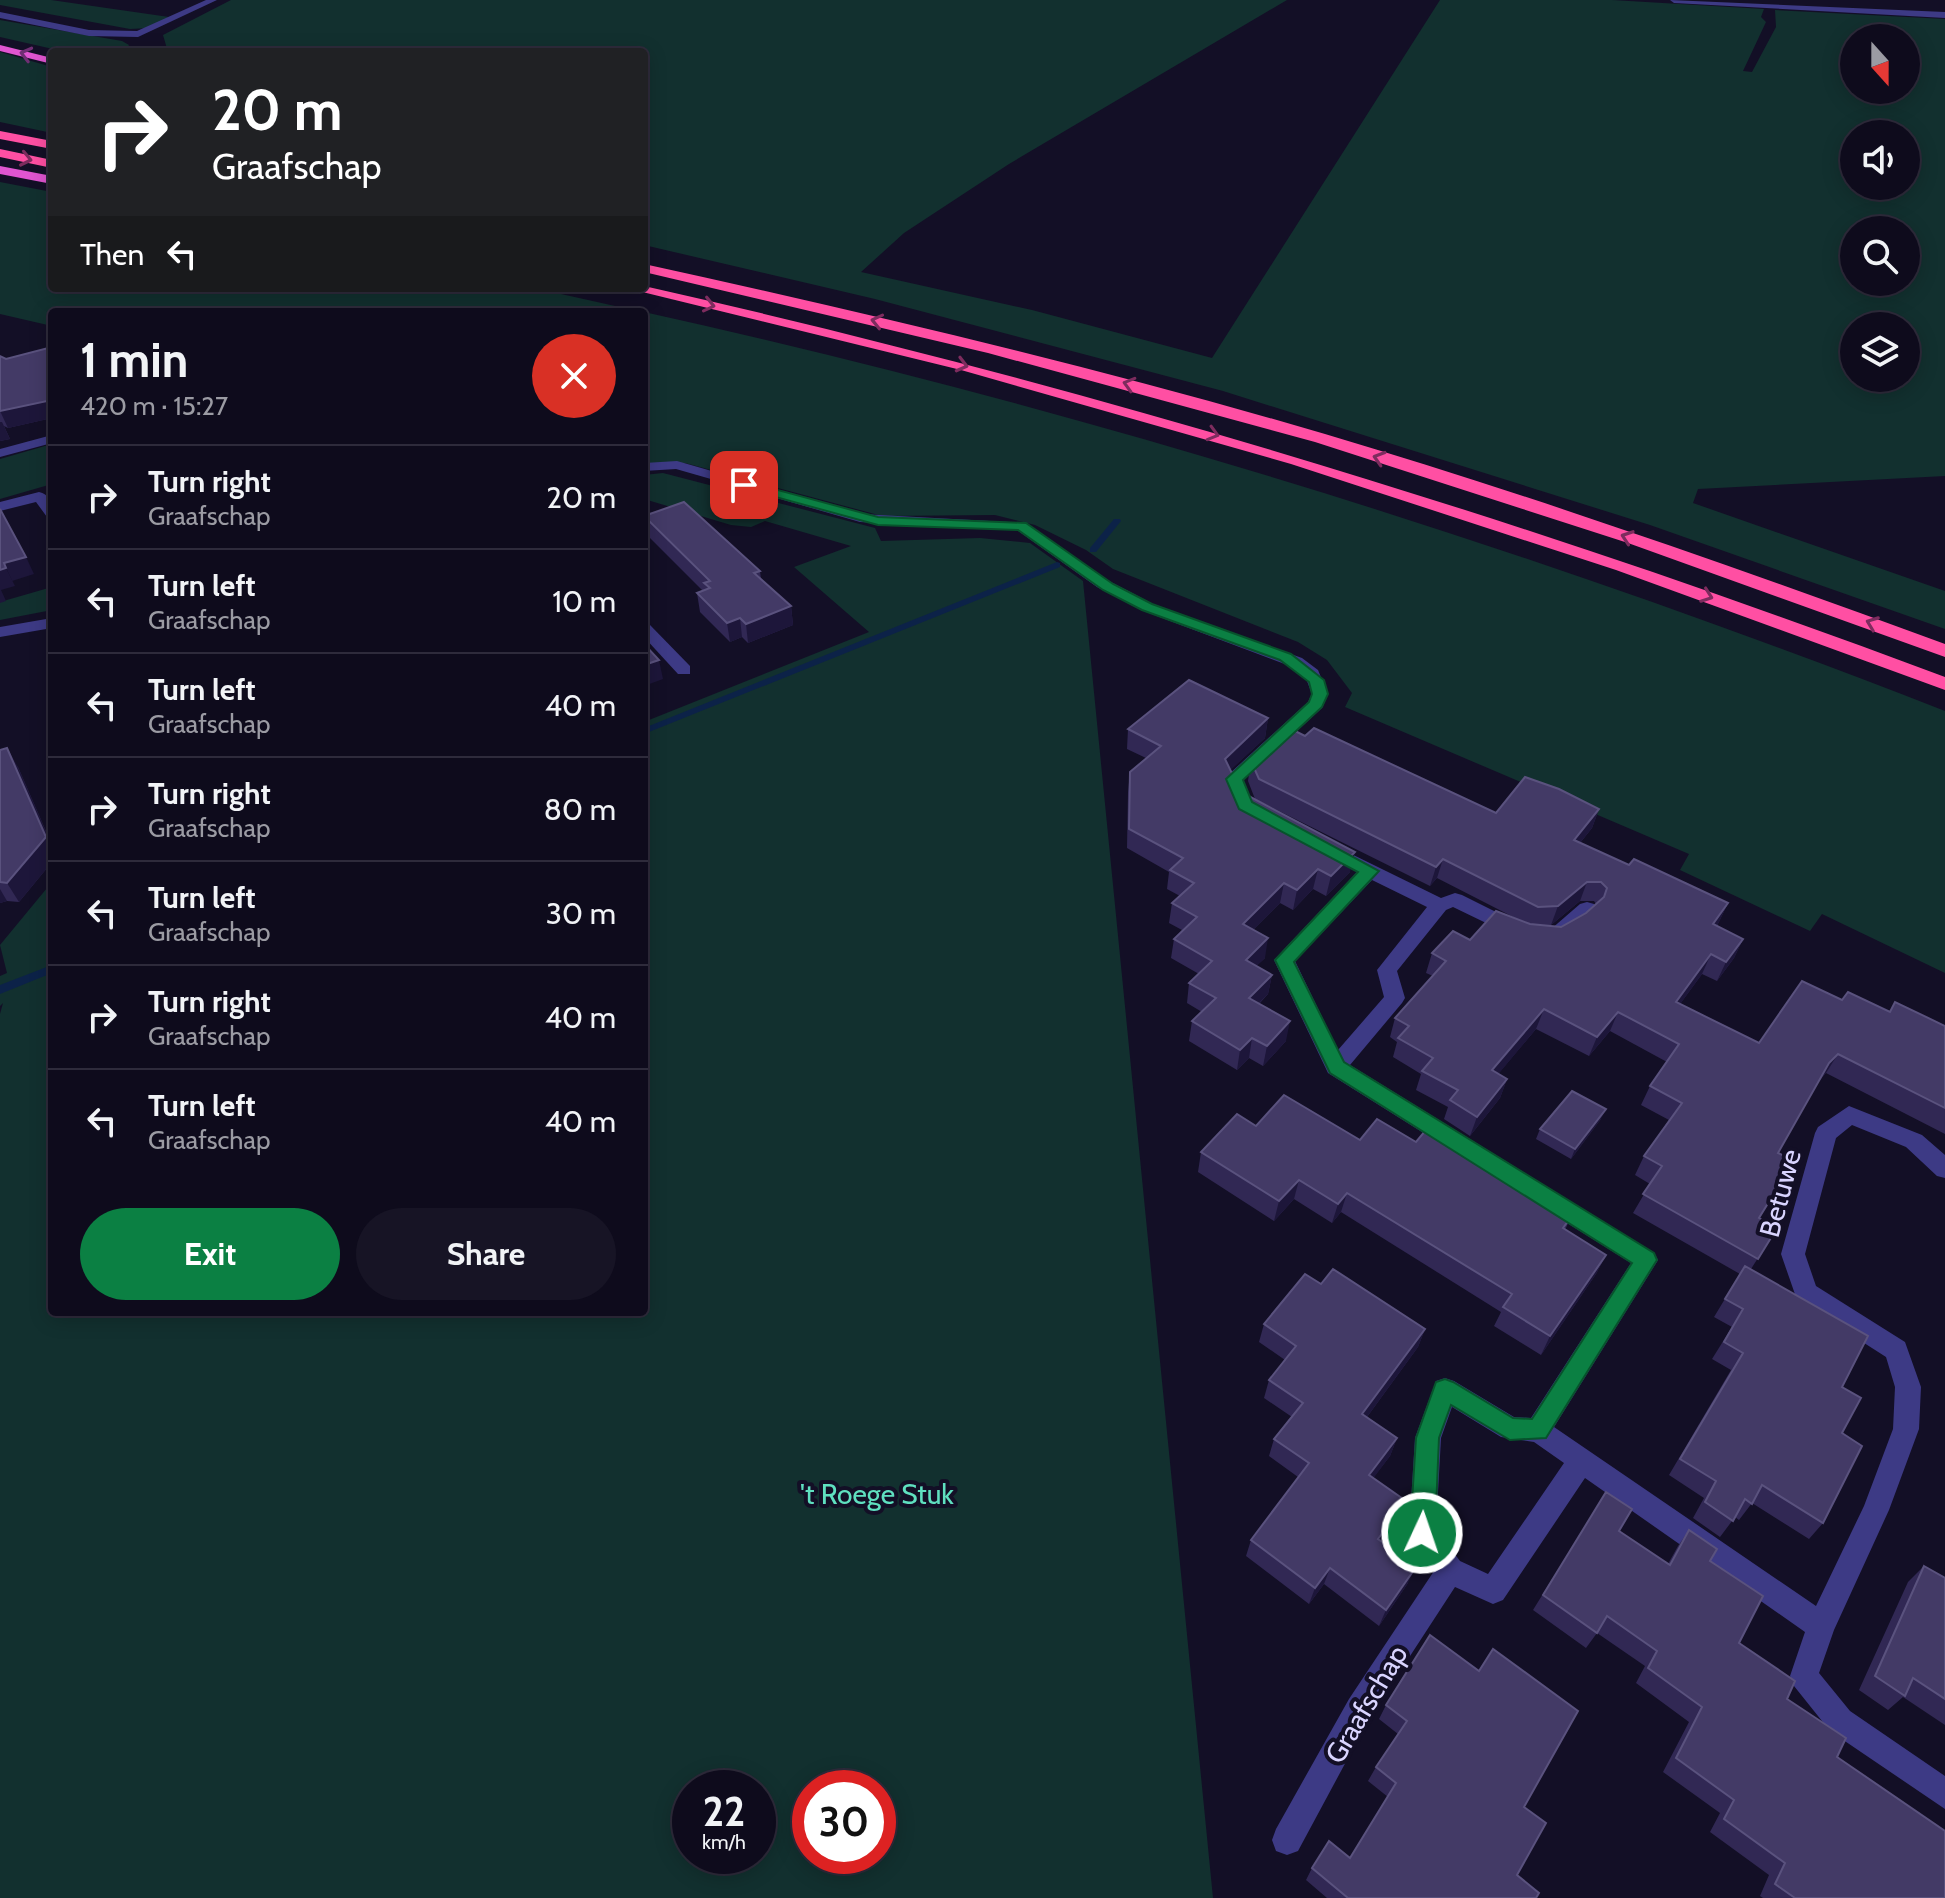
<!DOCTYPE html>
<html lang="en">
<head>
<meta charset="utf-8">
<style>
	:root { --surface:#0e0b1c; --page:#171425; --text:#f1f3f6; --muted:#9b9ba3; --line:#2e2b3b; --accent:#0b8043 }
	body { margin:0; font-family:Cabin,sans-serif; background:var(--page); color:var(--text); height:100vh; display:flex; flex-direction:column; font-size:30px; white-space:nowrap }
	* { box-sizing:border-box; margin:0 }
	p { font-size:26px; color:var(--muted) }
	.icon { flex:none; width:44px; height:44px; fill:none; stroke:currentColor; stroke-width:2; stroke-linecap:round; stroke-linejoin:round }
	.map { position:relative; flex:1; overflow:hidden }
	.panel { position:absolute; left:48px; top:308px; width:600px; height:1008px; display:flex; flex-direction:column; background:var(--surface); border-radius:8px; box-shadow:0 4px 20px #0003,0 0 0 2px var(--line) }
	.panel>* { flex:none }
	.banner { position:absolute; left:48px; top:48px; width:600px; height:244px; border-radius:8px; box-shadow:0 4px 20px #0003,0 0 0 2px var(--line); background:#202124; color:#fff; overflow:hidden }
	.needle { width:52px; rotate:159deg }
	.tools { position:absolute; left:1840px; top:24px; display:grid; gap:16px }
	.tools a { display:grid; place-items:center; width:80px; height:80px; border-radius:50%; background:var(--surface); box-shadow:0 4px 20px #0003,0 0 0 2px var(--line); font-size:40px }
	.speed { position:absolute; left:672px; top:1770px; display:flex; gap:16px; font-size:40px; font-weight:700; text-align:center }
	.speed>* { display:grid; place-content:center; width:104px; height:104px; border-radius:50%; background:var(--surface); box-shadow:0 4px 20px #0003,0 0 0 2px var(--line); line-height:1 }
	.speed small { font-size:20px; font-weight:400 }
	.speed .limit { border:12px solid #d22; background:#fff; color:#111 }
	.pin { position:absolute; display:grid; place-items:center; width:68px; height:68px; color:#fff; margin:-34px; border-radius:16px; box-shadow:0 4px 12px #0006 }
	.me { position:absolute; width:88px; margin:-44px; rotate:3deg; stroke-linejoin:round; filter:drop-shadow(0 0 6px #0008) }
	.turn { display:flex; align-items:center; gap:28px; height:168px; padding:0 32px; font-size:36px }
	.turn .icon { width:104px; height:104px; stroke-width:2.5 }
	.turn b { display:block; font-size:56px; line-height:68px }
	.then { display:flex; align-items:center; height:76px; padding:0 32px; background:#0003; gap:16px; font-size:30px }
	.round { display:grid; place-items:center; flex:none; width:84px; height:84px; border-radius:42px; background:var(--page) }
	.headline { display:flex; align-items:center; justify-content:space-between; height:136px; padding:0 32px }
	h1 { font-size:48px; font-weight:700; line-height:60px }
	.button { display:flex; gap:16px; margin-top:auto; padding:16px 32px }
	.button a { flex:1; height:92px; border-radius:48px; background:var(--accent); color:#fff; font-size:32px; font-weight:700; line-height:92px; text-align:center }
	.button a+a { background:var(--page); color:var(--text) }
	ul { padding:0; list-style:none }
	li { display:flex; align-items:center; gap:24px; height:104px; padding:0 32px; border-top:2px solid var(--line) }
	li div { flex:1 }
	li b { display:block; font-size:30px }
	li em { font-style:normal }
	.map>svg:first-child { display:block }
	.green { fill:#12302f; fill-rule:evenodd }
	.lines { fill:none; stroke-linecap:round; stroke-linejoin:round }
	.stream { fill:#0c2248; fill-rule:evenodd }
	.minor { fill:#3d3a85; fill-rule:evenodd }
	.trunk { fill:#e055d1; fill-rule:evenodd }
	.motorway { fill:#ff4fa3; fill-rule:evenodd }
	.wall { fill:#312854; fill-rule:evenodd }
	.shaded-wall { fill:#1d163a }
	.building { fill:#433a66; stroke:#5a527e; stroke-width:2 }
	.oneway { stroke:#6f2e73 }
	.oneway2 { stroke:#7d2c5e }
	.route { fill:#0b8043; stroke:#07532c; stroke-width:2 }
	.labels { text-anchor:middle; stroke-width:8; stroke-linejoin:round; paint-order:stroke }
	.near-street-label { font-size:28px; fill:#d9d4ff; stroke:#130f26 }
	.near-park-label { font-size:28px; fill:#5fe0c0; stroke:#130f26 }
</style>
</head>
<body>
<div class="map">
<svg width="1945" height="1898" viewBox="0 0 1945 1898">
	<rect width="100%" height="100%" fill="#130f26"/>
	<g class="green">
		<path d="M0 0H51L169 17 149 28 130 29 0 5Z"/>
		<path d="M231 0H1287L1009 164 904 233 861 272 1032 310 1212 358 1440 0H1612L1764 9 1761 17 1766 22 1743 71 1752 72 1776 27 1775 10 1945 19V476L1698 489 1693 503 1945 591V629L1650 525 1223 391 875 299 644 245V52H168L163 35ZM1854 38H1906V90H1854ZM1854 134H1906V186H1854ZM1854 230H1906V282H1854ZM1854 326H1906V378H1854Z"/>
		<path d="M0 20 122 41 129 45 125 52H66L0 37Z"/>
		<path d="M0 52 52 67V133L0 122Z"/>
		<path d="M0 182 52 192V288H534L642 312H52V326L0 314Z"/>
		<path d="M644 312C1087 410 1523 546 1945 711V973L1822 914 1810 931 1680 870 1689 854 1345 707 1352 693 1327 660 1298 642 1113 569 1086 550 1035 525 995 515 882 516 685 463H644Z"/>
		<path d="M52 444V484L0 499V459Z"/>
		<path d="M663 473 875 528 881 541 980 538 1030 543 1083 581 1213 1898H0V1014L3 1003 0 1006V976L7 973 0 945 52 882V1312H644V722L869 632 794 567 851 546 765 521 751 527 731 525 644 499V475ZM690 1788H758V1856H690ZM810 1788H878V1856H810Z"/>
		<path d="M52 587V610L0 620V602Z"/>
	</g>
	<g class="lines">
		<g class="stream">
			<path d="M1114 519H1120L1121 521 1096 552H1090V548Z"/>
			<path d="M1057 562 1060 563V567L644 734V728Z"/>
			<path d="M52 965V973L0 994V985Z"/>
		</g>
		<g class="minor">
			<path d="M206 0H217L138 37 89 36 0 18V12L89 30 137 31Z"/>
			<path d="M1670 0 1945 12V18L1674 3Z"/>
			<path d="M52 435V443L0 457V449Z"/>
			<path d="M677 461 861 514 1026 523 1109 581 1153 604 1302 658 1318 670 1328 694 1322 708 1243 780 1253 803 1250 807H1238L1225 779 1228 775 1308 702 1312 694 1305 676 1290 666 1141 610 1097 587 1017 530 860 522 676 469 644 471V463Z"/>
			<path d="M39 492C52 495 52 507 52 518L47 517 36 502 0 511V502Z"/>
			<path d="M52 618V628L0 637V627Z"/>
			<path d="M644 623 650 625 690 666V674H678L644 637Z"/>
			<path d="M1331 844 1441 898 1455 893 1462 895 1522 925 1525 930 1515 937 1453 907 1446 910 1397 971 1405 998 1402 1003 1350 1065 1654 1253 1658 1260 1554 1427 1816 1606 1864 1506 1893 1429 1895 1387 1886 1357 1797 1300 1781 1254 1815 1133 1818 1127 1849 1106 1922 1135 1945 1155V1178L1937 1176 1906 1147 1852 1125 1836 1138 1805 1254 1816 1286 1905 1342 1921 1387 1919 1429 1889 1510 1834 1630 1819 1673 1850 1711 1945 1776V1809L1830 1731 1794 1686 1790 1676 1805 1632 1585 1478 1503 1600 1493 1604 1455 1587 1369 1719 1298 1851 1287 1855 1276 1851 1272 1840 1276 1829 1349 1699 1434 1571 1409 1533 1415 1438 1436 1381 1445 1378 1454 1381 1514 1417 1531 1418 1631 1263 1328 1073 1274 960 1357 872 1324 855 1322 850 1324 845ZM1372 880 1427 907 1377 970 1384 997 1338 1050 1295 961ZM1452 1407 1501 1437 1534 1442 1564 1463 1488 1574 1460 1561 1436 1529 1441 1438Z"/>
			<path d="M1587 902 1594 904 1597 909 1594 914 1564 940H1550L1547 935 1550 930 1580 904Z"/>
		</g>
		<g class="trunk">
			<path d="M0 45 52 58V64L0 51Z"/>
			<path d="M0 166 52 176V184L0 174Z"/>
		</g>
		<g class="motorway">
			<path d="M0 131 52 141V149L0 139Z"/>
			<path d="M0 149 52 160V168L0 157Z"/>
			<path d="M644 264C873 314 1100 368 1325 434 1534 496 1740 569 1945 644V657L1628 543 1315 442 988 353 644 272Z"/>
			<path d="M644 286C1092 387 1515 516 1945 677V690L1616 570 1291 464 961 370 626 288Z"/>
		</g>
	</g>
	<g class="wall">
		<path d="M52 347V418L8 428 4 426 10 439 0 441V356L6 359Z"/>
		<path d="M644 515 760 571 761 579 791 606 793 625 748 643 742 637 730 642 700 612 697 593 703 591 646 534Z"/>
		<path d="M1268 718 1265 738 1230 770 1241 792 1350 872 1326 896 1313 889 1293 910 1280 903 1253 930 1265 958 1256 966 1272 975 1268 994 1259 1004 1286 1041 1263 1066 1249 1058 1237 1070 1189 1041 1192 1021 1202 1012 1187 1003 1189 983 1199 974 1171 958 1174 939 1182 930 1169 923 1172 903 1180 896 1167 889 1169 872 1127 848 1128 792 1130 772 1146 758 1127 749 1128 729Z"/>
		<path d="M1305 736 1496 813 1599 809 1592 828 1580 843 1629 865 1728 903 1717 926 1743 939 1734 958 1717 981 1702 974 1680 1004 1759 1043 1842 1000 1945 1026V1134L1826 1073 1819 1081 1778 1153 1759 1218 1777 1228 1751 1269 1842 1387V1433L1823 1523 1809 1539 1752 1503 1739 1520 1735 1517 1720 1537 1693 1518 1704 1498 1669 1475 1731 1370 1712 1359 1732 1327 1714 1317 1740 1274 1633 1213 1650 1184 1635 1175 1644 1156 1669 1120 1641 1105 1650 1086 1667 1062 1610 1031 1589 1056 1536 1029 1498 1074 1507 1079 1500 1098 1470 1136 1444 1119 1448 1107 1416 1090 1421 1074 1393 1057 1397 1042 1390 1037 1395 1018 1433 976 1426 973 1432 953 1523 922 1437 878 1430 886 1255 799 1248 781 1251 761ZM1580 901H1594L1596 904 1586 913 1561 927 1542 925H1551Z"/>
		<path d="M0 750 18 767 52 845V862L19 902 7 901 0 903Z"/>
		<path d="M1601 1119 1571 1159 1536 1139 1540 1129Z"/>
		<path d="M1256 1126 1360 1140 1416 1142 1456 1151 1571 1217 1565 1230 1606 1255 1596 1274 1541 1355 1494 1326 1501 1312 1341 1212 1332 1223 1294 1199 1274 1221 1198 1172 1201 1152Z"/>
		<path d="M1321 1284 1425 1329 1418 1347 1367 1417 1397 1438 1390 1456 1373 1478 1399 1518 1381 1542 1408 1583 1379 1626 1324 1584 1309 1604 1246 1556 1251 1540 1298 1477 1269 1456 1274 1439 1292 1417 1264 1398 1269 1380 1285 1360 1259 1342 1264 1324Z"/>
		<path d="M1606 1492 1619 1531 1668 1564 1678 1546 1689 1530 1710 1561 1739 1643 1837 1757 1945 1898H1763L1760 1896 1769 1875 1710 1832 1720 1813 1663 1772 1689 1722 1636 1683 1645 1666 1597 1633 1586 1648 1533 1610Z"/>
		<path d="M1924 1566 1945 1578V1725L1903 1697 1888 1710 1859 1690 1908 1582Z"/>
		<path d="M1386 1705 1524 1807 1517 1875 1536 1898H1327L1306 1880 1312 1868 1350 1858 1388 1797 1368 1781 1376 1767 1398 1734 1379 1719Z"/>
	</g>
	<g class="shaded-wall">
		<path d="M52 400V418L8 428 0 411Z"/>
		<path d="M0 422H2L10 439 0 441Z"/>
		<path d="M26 557 34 574 12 581 4 563Z"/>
		<path d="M6 568 15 586 1 590 6 601 0 603V570Z"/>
		<path d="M791 606 793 625 748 643 746 624Z"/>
		<path d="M740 618 742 637 730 642 727 623Z"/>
		<path d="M659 660 663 679 644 686V665Z"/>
		<path d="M1268 718 1265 738 1222 778 1225 759Z"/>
		<path d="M7 748 18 767 52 845V862L19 902 7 883Z"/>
		<path d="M1599 809 1592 828 1567 859 1574 840Z"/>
		<path d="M1355 852 1350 872 1326 896 1331 876Z"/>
		<path d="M1443 859 1437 878 1430 886 1436 867Z"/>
		<path d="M1318 869 1313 889 1293 910 1297 890Z"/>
		<path d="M1587 882 1580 901 1551 925 1558 906Z"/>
		<path d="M1284 883 1280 903 1239 944 1243 924Z"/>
		<path d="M0 889 7 901 0 903Z"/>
		<path d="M1728 903 1719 922 1704 944 1713 924Z"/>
		<path d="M1268 938 1265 958 1242 980 1246 960Z"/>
		<path d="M1743 939 1734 958 1717 981 1726 962Z"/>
		<path d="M1711 954 1702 974 1667 1022 1676 1002Z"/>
		<path d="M1272 975 1268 994 1245 1017 1249 998Z"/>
		<path d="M1544 1009 1536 1029 1485 1090 1492 1070Z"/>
		<path d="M1618 1012 1610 1031 1589 1056 1597 1037Z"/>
		<path d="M1290 1021 1286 1041 1263 1066 1267 1046Z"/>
		<path d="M1252 1038 1249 1058 1237 1070 1240 1050Z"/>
		<path d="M1838 1054 1826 1073 1818 1082 1829 1063Z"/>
		<path d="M1507 1079 1500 1098 1470 1136 1477 1117Z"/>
		<path d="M1606 1109 1601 1119 1571 1159 1575 1149Z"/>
		<path d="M1462 1136 1455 1156 1452 1148Z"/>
		<path d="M1299 1180 1294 1199 1274 1221 1279 1201Z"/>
		<path d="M1347 1193 1341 1212 1332 1223 1338 1204Z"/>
		<path d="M1606 1255 1596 1274 1541 1355 1550 1336Z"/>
		<path d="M1425 1329 1418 1347 1356 1432 1362 1414Z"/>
		<path d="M1397 1438 1390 1456 1363 1492 1369 1475Z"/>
		<path d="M1406 1501 1399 1518 1371 1556 1378 1539Z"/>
		<path d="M1416 1567 1408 1583 1379 1626 1386 1610Z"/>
		<path d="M1330 1568 1324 1584 1309 1604 1315 1588Z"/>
	</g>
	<g class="building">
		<path d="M52 347V400L0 411V356L6 359Z"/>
		<path d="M684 502 760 571 754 573 791 606 746 624 740 618 727 623 697 593 710 588 704 583 710 581 644 516Z"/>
		<path d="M0 509 26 557 4 563 6 568 0 570Z"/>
		<path d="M644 644 659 660 644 665Z"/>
		<path d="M1189 680 1268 718 1225 759 1241 792 1355 852 1331 876 1318 869 1297 890 1284 883 1243 924 1268 938 1246 960 1272 975 1249 998 1290 1021 1267 1046 1252 1038 1240 1050 1192 1021 1216 998 1189 983 1212 961 1174 939 1197 917 1172 903 1194 883 1170 870 1183 858 1129 829 1130 772 1161 746 1128 729Z"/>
		<path d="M1287 727 1305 736 1314 728 1496 813 1525 777 1559 789 1599 809 1574 840 1629 865 1634 859 1728 903 1713 924 1743 939 1726 962 1711 954 1676 1002 1759 1043 1802 981 1842 1000 1848 992 1890 1012 1895 1002 1945 1026V1108L1838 1054 1829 1063 1778 1153 1794 1161 1759 1218 1777 1228 1758 1259 1643 1194 1662 1166 1644 1156 1682 1103 1650 1086 1679 1044 1618 1012 1597 1037 1544 1009 1492 1070 1507 1079 1477 1117 1450 1100 1458 1090 1422 1071 1433 1058 1398 1038 1409 1026 1395 1018 1446 961 1432 953 1453 931 1470 940 1496 911 1530 924 1561 927 1586 913 1604 897 1607 888 1601 882H1587L1558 906 1538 907 1443 859 1436 867 1259 779 1251 761Z"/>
		<path d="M7 748 46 837 7 883 0 882V750Z"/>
		<path d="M1572 1091 1606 1109 1575 1149 1540 1129Z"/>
		<path d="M1284 1095 1360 1140 1377 1119 1416 1142 1435 1119 1462 1136 1452 1148 1571 1217 1563 1228 1606 1255 1550 1336 1503 1307 1512 1294 1347 1193 1338 1204 1299 1180 1279 1201 1201 1152 1237 1114 1256 1126Z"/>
		<path d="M1745 1266 1868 1336 1842 1387 1861 1398 1842 1433 1862 1446 1823 1523 1762 1485 1752 1504 1745 1499 1733 1521 1705 1502 1716 1481 1680 1459 1743 1353 1724 1342 1743 1309 1725 1299Z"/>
		<path d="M1333 1269 1425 1329 1362 1414 1397 1438 1369 1475 1406 1501 1378 1539 1416 1567 1386 1610 1330 1568 1315 1588 1251 1540 1309 1463 1274 1439 1303 1403 1269 1380 1296 1346 1264 1324 1305 1274 1321 1284Z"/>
		<path d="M1606 1492 1632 1509 1619 1531 1670 1565 1689 1530 1717 1549 1710 1561 1763 1596 1739 1643 1795 1681 1787 1699 1846 1738 1837 1757 1945 1831V1898H1795L1775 1884 1785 1863 1724 1819 1734 1800 1676 1758 1702 1707 1648 1668 1657 1651 1607 1616 1597 1633 1543 1595Z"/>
		<path d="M1924 1566 1945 1578V1699L1913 1678 1905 1696 1875 1676Z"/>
		<path d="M1430 1635 1479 1671 1493 1649 1578 1711 1524 1807 1546 1823 1517 1875 1539 1893 1536 1898H1348L1312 1868 1329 1841 1350 1858 1396 1783 1376 1767 1407 1721 1386 1705Z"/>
	</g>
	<defs><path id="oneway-chevron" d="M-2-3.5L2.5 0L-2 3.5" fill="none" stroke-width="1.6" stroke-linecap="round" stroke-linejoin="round" transform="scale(2)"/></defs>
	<use class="oneway" href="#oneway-chevron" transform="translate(26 54) rotate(-166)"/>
	<g class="oneway2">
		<use href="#oneway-chevron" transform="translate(26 159) rotate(12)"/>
		<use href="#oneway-chevron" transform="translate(709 305) rotate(13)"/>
		<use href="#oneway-chevron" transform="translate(877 321) rotate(-167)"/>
		<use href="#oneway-chevron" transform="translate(962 365) rotate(15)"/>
		<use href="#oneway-chevron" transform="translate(1129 384) rotate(-164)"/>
		<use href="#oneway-chevron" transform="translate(1213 434) rotate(16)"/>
		<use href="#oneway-chevron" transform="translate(1379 458) rotate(-163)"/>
		<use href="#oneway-chevron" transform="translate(1627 537) rotate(-161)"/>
		<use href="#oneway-chevron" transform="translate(1707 596) rotate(20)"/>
		<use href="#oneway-chevron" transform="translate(1872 623) rotate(-159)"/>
	</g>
	<path class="route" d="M744 481 878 517 1026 523 1113 584 1152 604 1291 654 1324 680 1328 694 1322 707 1243 780 1252 802 1379 871 1294 962 1344 1062 1654 1253 1657 1260 1546 1438 1510 1440 1451 1405 1439 1438 1435 1533 1431 1542 1422 1545 1414 1542 1410 1533 1416 1438 1436 1382 1445 1379 1453 1382 1513 1418 1532 1419 1632 1263 1330 1073 1275 960 1358 872 1239 809 1226 779 1309 702 1312 694 1309 682 1280 660 1142 610 1103 590 1018 530 878 525 739 487 737 485Z"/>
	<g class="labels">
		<g class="near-street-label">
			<text transform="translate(1780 1193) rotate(-75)" y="10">Betuwe</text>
			<text transform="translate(1366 1704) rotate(-59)" y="10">Graafschap</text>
		</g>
		<g class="near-park-label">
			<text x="877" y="1504">'t Roege Stuk</text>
		</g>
	</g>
</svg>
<div class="tools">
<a><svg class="needle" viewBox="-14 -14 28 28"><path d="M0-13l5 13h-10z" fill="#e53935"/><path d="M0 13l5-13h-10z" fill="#9b9ba3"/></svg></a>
<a><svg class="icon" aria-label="sound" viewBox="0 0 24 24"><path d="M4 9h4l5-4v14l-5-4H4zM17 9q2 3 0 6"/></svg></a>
<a><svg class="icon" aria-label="search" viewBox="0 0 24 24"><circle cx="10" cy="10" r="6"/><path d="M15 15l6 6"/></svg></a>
<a><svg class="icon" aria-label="layers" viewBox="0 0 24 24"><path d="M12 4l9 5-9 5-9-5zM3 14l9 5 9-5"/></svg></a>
</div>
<div class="speed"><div>22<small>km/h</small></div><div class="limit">30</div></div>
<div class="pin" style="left:744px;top:485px;background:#d93025"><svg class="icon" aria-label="arrive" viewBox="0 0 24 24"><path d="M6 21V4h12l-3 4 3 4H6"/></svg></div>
<svg class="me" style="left:1422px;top:1533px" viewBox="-20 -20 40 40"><circle r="17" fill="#0b8043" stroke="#fff" stroke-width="3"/><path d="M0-11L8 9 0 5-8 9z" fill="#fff"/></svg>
<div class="banner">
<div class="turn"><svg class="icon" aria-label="right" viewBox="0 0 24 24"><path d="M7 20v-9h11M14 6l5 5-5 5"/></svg><div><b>20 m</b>Graafschap</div></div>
<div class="then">Then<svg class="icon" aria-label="left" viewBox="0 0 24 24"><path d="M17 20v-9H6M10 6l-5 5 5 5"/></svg></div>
</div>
<section class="panel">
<div class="headline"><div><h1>1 min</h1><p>420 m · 15:27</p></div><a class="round" style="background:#d93025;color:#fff"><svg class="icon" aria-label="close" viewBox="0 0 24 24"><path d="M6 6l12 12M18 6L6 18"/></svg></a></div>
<ul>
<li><svg class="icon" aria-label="right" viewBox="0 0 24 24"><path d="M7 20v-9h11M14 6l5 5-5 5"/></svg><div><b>Turn right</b><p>Graafschap</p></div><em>20 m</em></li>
<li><svg class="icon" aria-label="left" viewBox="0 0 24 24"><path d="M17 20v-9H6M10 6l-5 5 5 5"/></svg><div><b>Turn left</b><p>Graafschap</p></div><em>10 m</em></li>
<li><svg class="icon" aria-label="left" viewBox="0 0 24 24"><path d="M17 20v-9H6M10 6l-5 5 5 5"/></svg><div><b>Turn left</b><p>Graafschap</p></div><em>40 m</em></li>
<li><svg class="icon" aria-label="right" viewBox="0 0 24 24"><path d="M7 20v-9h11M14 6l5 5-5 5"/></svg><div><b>Turn right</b><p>Graafschap</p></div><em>80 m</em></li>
<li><svg class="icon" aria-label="left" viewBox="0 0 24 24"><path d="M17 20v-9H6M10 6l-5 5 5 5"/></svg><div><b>Turn left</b><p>Graafschap</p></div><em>30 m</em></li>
<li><svg class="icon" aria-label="right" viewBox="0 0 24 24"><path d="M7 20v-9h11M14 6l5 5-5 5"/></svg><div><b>Turn right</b><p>Graafschap</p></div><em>40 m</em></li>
<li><svg class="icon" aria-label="left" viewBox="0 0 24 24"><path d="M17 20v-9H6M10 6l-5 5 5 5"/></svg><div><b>Turn left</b><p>Graafschap</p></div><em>40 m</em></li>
</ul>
<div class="button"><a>Exit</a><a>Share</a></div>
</section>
</div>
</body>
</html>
